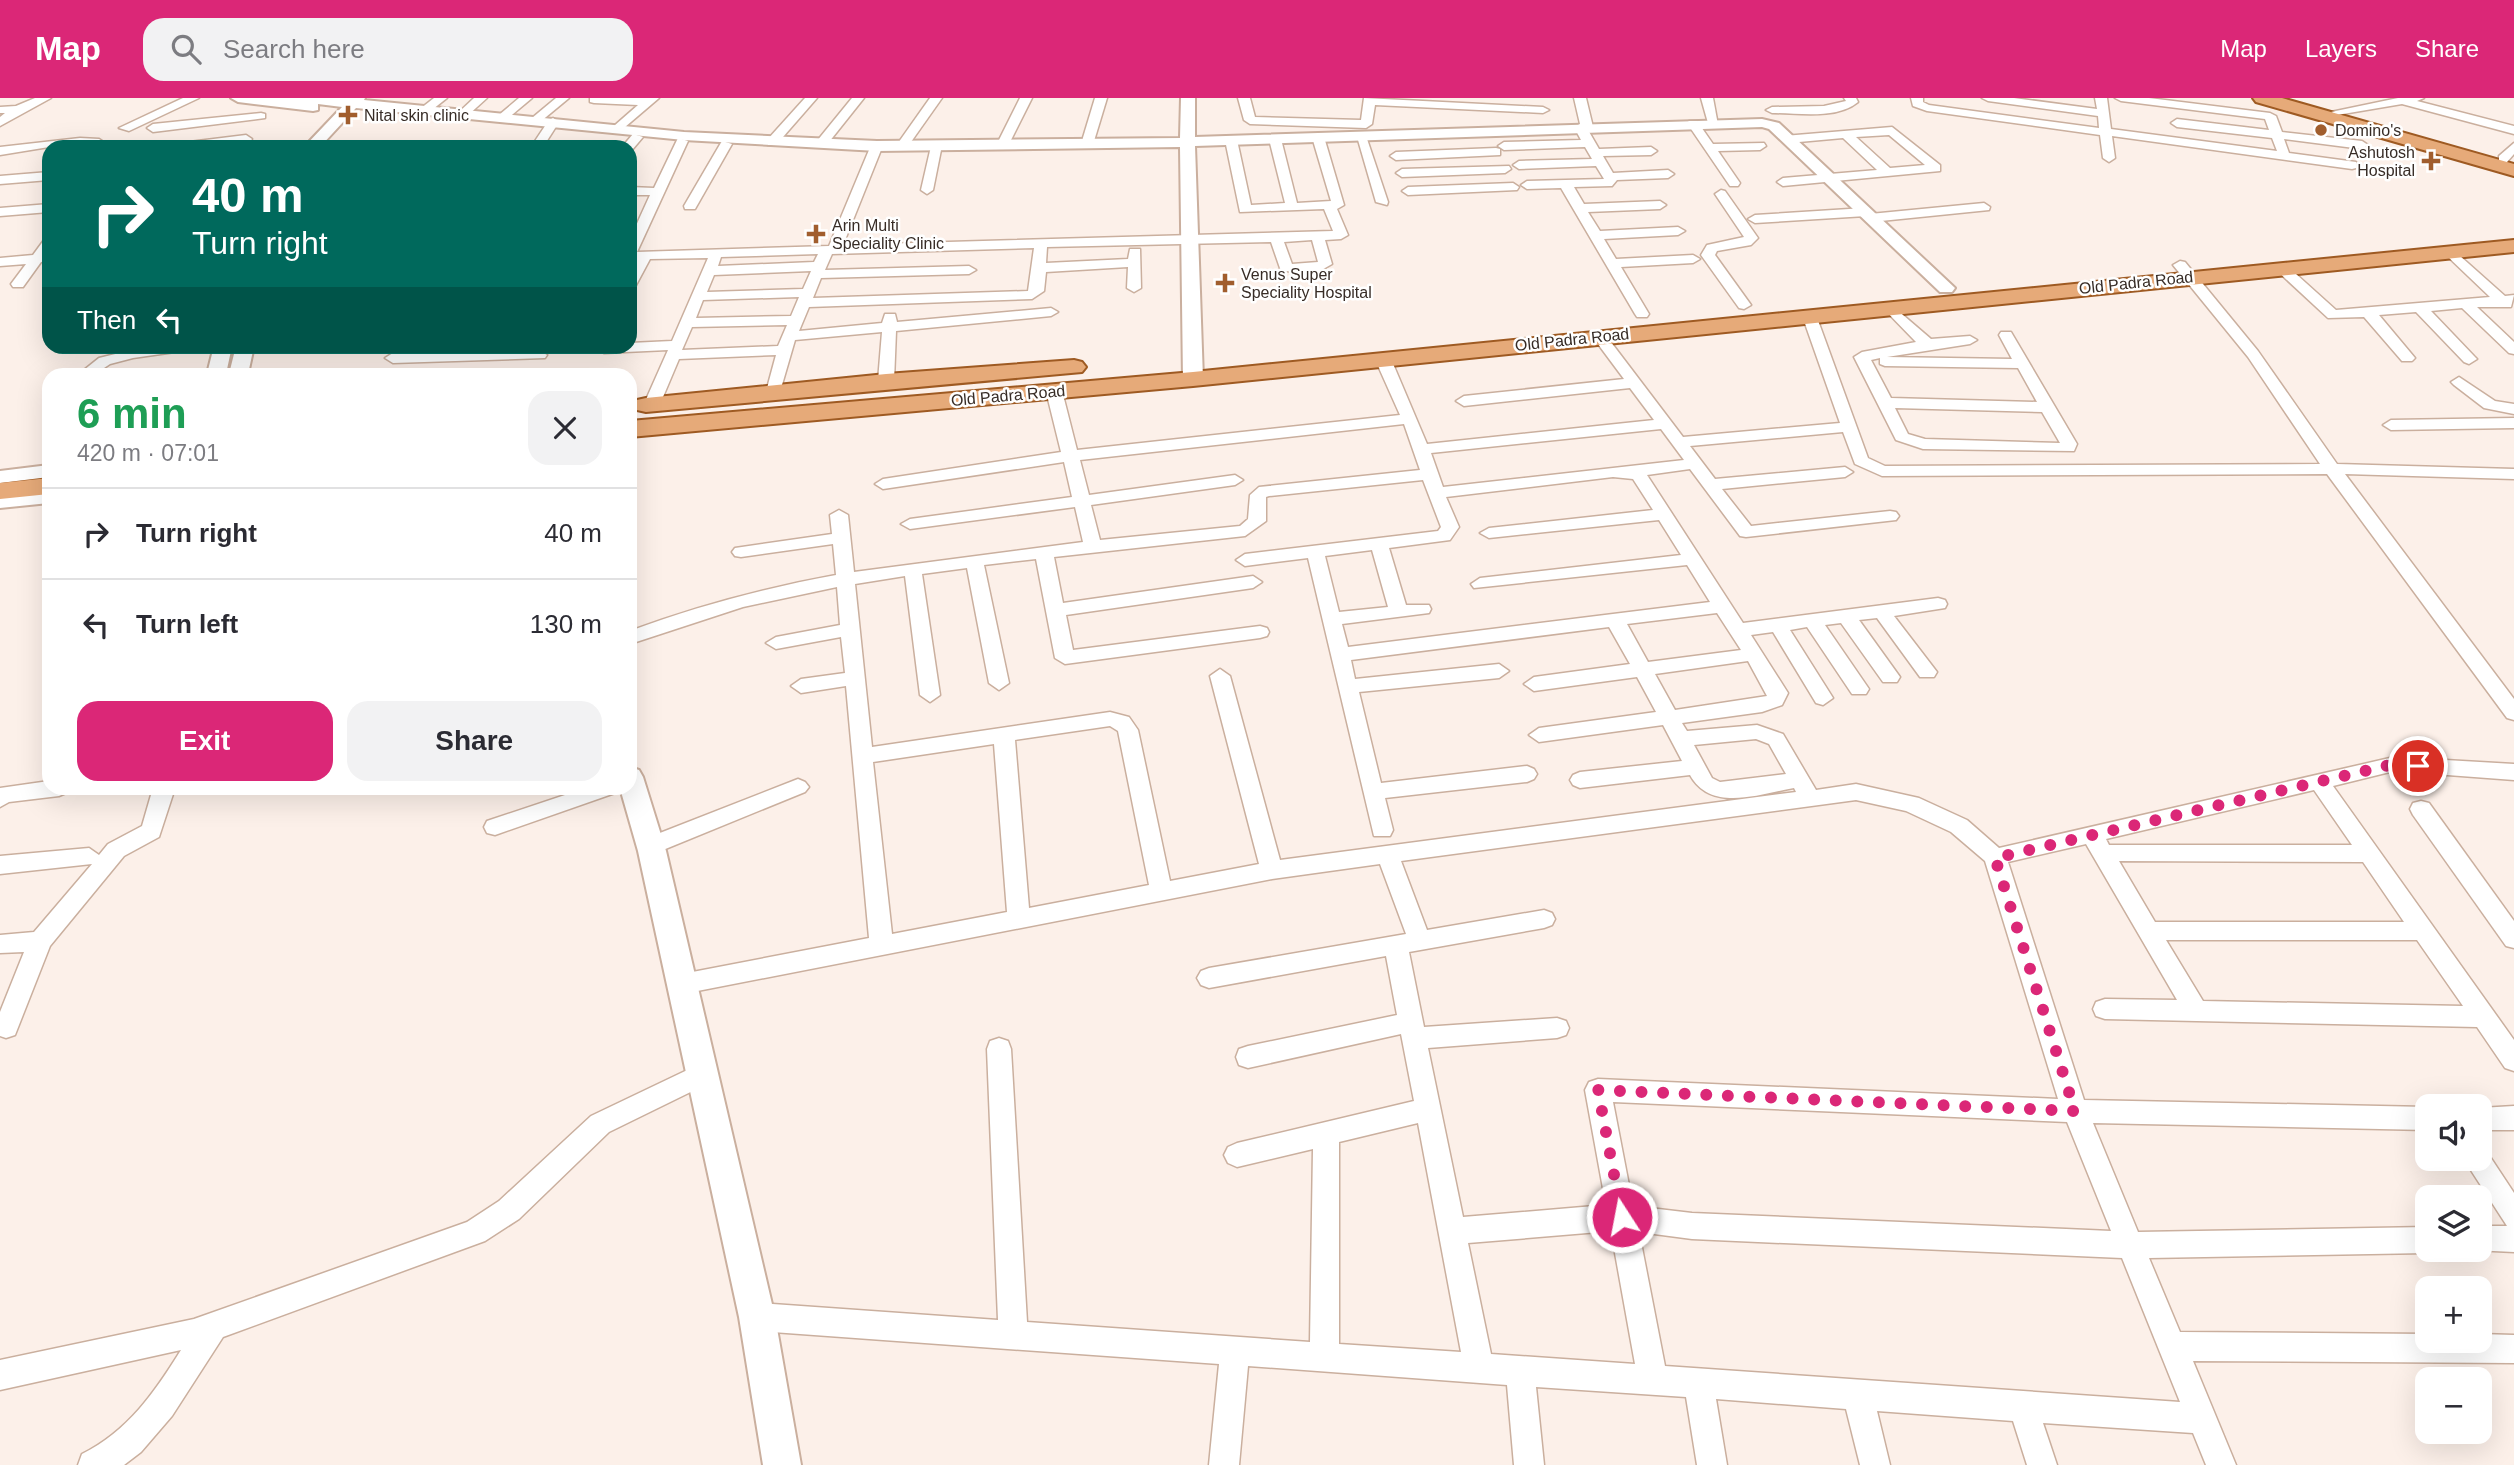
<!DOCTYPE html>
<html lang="en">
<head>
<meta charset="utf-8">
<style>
	:root { --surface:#fff; --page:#f2f2f3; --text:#2b2b33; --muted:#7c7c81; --line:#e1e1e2; --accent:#db2777 }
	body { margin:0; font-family:Helvetica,sans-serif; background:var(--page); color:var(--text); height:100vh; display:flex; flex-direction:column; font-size:26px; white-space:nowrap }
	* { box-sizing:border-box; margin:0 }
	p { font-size:23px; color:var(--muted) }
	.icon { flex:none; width:38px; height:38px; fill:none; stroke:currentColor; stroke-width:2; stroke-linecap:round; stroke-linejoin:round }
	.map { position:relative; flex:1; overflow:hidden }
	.side { position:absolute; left:42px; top:270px; width:595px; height:427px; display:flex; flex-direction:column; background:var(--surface); border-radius:21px; box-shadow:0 7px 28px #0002 }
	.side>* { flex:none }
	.banner { position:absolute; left:42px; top:42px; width:595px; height:214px; border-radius:21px; box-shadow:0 7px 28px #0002; background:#00695c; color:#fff; overflow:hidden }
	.controls { position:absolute; left:2415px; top:996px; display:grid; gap:14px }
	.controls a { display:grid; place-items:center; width:77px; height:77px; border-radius:14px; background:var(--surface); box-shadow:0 7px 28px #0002; font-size:35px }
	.pin { position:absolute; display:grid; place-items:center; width:60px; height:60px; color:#fff; margin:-30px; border:4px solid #fff; border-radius:50%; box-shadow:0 2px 7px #0007 }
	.me { position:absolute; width:77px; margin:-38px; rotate:349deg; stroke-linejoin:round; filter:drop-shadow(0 0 5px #0008) }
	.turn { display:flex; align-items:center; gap:24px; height:147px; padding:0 35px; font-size:32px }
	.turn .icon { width:91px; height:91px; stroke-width:2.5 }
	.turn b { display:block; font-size:49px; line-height:60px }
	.then { display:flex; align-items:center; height:66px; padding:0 35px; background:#0003; gap:14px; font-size:26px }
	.round { display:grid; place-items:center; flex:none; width:74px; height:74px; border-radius:21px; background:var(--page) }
	.overview { display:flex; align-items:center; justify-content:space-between; height:119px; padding:0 35px }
	h1 { font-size:42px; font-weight:700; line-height:52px; color:#1e9e55 }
	.primary-button { display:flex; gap:14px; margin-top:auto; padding:14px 35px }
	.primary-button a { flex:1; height:80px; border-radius:21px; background:var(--accent); color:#fff; font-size:28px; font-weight:700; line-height:80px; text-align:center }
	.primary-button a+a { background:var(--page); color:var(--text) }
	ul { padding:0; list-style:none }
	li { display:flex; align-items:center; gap:21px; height:91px; padding:0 35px; border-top:2px solid var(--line) }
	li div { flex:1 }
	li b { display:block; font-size:26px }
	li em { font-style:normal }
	header { display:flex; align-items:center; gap:42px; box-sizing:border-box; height:98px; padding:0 35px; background:var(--accent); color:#fff }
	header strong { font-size:33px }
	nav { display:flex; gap:38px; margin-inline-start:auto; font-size:24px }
	.search { width:490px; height:63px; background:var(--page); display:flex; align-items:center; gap:18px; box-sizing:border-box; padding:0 24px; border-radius:21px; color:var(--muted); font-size:26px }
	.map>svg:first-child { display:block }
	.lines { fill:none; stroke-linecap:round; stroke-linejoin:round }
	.minor-casing { stroke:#caaf9e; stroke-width:3 }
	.tertiary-casing { stroke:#caaf9e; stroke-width:4 }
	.primary-casing { stroke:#9e5a22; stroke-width:4 }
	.minor { fill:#fff; fill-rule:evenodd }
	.tertiary { fill:#fff; fill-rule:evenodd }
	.primary { fill:#e6aa79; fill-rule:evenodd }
	.route { stroke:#db2777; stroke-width:12; stroke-dasharray:0 21.6 }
	.poi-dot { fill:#a15e2e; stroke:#fff; stroke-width:2.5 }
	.labels { text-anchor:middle; stroke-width:5; stroke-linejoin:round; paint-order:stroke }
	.far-poi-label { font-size:16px; fill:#372c26; stroke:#fff; text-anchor:start }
	.far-street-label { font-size:16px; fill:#372c26; stroke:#fff }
</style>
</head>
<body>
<header>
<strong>Map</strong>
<div class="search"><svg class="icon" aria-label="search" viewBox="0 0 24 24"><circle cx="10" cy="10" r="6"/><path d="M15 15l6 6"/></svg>Search here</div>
<nav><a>Map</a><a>Layers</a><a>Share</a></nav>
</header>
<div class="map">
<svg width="2514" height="1367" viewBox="0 0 2514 1367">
	<rect width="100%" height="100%" fill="#fcf0e9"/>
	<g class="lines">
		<defs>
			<g id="minor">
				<path d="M35 0H51L0 28V19L5 15H0V9L16 8Z"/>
				<path d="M183 0H199L129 33 119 30Z"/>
				<path d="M434 0H447L428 15H420V11Z"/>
				<path d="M474 0H487L466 19H458V15Z"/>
				<path d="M519 0H532L507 21H499V17Z"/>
				<path d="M556 0H569L540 24H532V20Z"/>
				<path d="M590 0H659L618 35 614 34V28L638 7 594 5 590 4Z"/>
				<path d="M805 0H817L776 47H768V41Z"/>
				<path d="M852 0H864L825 49H817V43Z"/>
				<path d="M930 0H942L906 51H898L896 48Z"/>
				<path d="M1020 0H1032L1009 46 999 49 997 46Z"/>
				<path d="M1095 0H1107L1094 43 1088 47 1082 43Z"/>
				<path d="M1238 0H1250L1255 19 1361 22 1364 0 1543 9 1549 12 1543 15 1375 7 1372 26 1366 30 1250 26 1244 22Z"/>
				<path d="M1574 0H1586L1593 29 1588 32 1599 51 1651 49 1657 53 1651 57 1603 58 1613 75 1668 72 1674 76 1668 80 1617 82 1612 88 1574 89 1584 106 1660 103 1666 107 1660 111 1588 114 1600 133 1678 129 1685 133 1678 137 1604 141 1616 161 1693 157 1700 161 1693 165 1621 169 1649 216 1647 219H1637L1635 216 1561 90 1527 91 1521 87 1527 83 1604 81 1596 68 1519 71 1513 67 1519 63 1592 61 1585 49 1504 52 1498 48 1504 44 1581 42 1574 29 1580 26Z"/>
				<path d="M1701 0H1713L1718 27 1708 25Z"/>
				<path d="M1844 0H1856L1858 4C1836 22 1798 15 1772 15L1766 12 1772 9 1824 8 1846 3Z"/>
				<path d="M1911 0H1923V4L1929 7 2099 30 2098 18 1988 3 1982 0H2014L2097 11 2095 0H2107L2111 31 2277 53 2272 40 2177 29 2171 25 2177 21 2269 32 2265 21 2121 3 2115 0H2149L2270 15 2276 18 2282 34 2362 43 2368 47 2362 51 2284 41 2289 55 2356 64V70L2352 71 2112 38 2115 60 2109 64 2103 60 2100 37 1927 13 1913 8Z"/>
				<path d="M2398 0H2424L2417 3 2514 28V36L2402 6 2337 17 2331 14Z"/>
				<path d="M261 15 265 16V20L153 34 147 30 153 26Z"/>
				<path d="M553 20 559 24 543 49H531L549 22Z"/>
				<path d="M1689 23H1697L1713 46 1764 45 1766 48 1760 52 1718 53 1740 85 1738 88H1730L1687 25Z"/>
				<path d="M1892 29 1940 67V73L1783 88 1777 84 1783 80 1877 72 1843 40 1788 45 1784 44V38ZM1889 37 1925 67 1890 70 1856 39Z"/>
				<path d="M1318 35 1324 39 1344 107 1337 111 1348 137 1341 141 1325 142 1332 166 1318 174 1281 173 1271 144 1047 149 1046 165 1128 161 1130 151H1140L1141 190 1134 194 1127 190 1128 169 1046 174 1044 193 1032 201 809 209 799 233 882 225 885 216H895L897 224 1051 210 1058 214 1051 218 896 233 894 283 886 288 878 283 882 234 795 242 779 297 774 299 766 294 776 257 679 261 660 306 652 311 644 306 668 252 604 255 591 248H630V245L672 243 708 160 650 161 635 189 630 190V173L636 162H630V141L650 97H630V89L654 90 678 40 688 43 637 154 829 148 869 52 875 48 881 52 843 147 1333 133 1324 111 1240 114 1225 42 1231 38 1237 42 1251 107 1285 105 1269 41 1275 37 1281 41 1297 105 1331 103 1312 39ZM1312 142 1318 164 1292 166 1284 144ZM1034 150 1028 193 813 200 821 180 969 176 976 172 969 168 825 172 832 156ZM818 156 814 164 718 168 721 159ZM811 173 803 191 707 194 714 177ZM799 199 791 218 696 220 703 202ZM787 227 778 248 682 252 692 229Z"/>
				<path d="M1356 35 1366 38 1388 104 1387 107 1376 104Z"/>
				<path d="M633 36 643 39 632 52 622 49Z"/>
				<path d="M246 37 252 41 250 44 210 49H175L181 45Z"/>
				<path d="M80 40 99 41 105 45 102 49H49L0 57V49Z"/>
				<path d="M722 43 732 46 695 111H685L684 108Z"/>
				<path d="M932 44 942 47 933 92 927 96 921 92Z"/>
				<path d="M2514 45V56L2507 64H2499V58Z"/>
				<path d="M1496 50 1500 51V57L1396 62 1390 58 1396 54Z"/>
				<path d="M1509 68 1511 71 1505 75 1402 79 1396 75 1402 71Z"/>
				<path d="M49 74V82L0 86V78Z"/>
				<path d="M1513 85 1519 89 1517 92 1408 97 1402 93 1408 89Z"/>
				<path d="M1721 92 1725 93 1758 140 1751 147 1717 153 1715 157 1751 207 1744 211 1739 210 1701 157 1707 147 1744 139 1715 96Z"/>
				<path d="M1984 105 1990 109 1989 112 1871 124 1866 123V118L1755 125 1748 121 1755 117 1865 110 1870 111V116Z"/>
				<path d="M49 106V114L0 118V110Z"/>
				<path d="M49 141 48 163 41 164 23 189H13L11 186 26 166 0 168V160L33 157 44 142Z"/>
				<path d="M2451 150 2505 198 2514 197 2511 209H2477L2514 244V256L2509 255 2462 210 2431 213 2474 258 2477 261 2469 266 2464 264 2416 214 2379 217 2415 260 2412 263H2402L2364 219 2328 220 2274 170 2286 167 2336 212 2490 199 2446 157 2444 154Z"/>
				<path d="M2180 163 2185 164 2258 253 2337 366 2514 371V381L2345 376 2514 601V622L2507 620 2327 376 1882 378 1855 366 1843 334 1690 348 1715 381 1845 369 1853 374 1845 379 1722 391 1751 428 1890 413 1896 414 1899 418 1896 422 1746 439 1740 438 1690 371 1647 377 1743 525 1938 500 1945 502 1947 506 1945 510 1894 518 1937 574 1934 579H1920L1877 520 1859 522 1900 579 1897 584H1883L1841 525 1825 527 1869 591 1866 596H1852L1807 529 1790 532 1833 600 1823 607 1816 605 1773 534 1751 537 1788 595 1782 607 1762 614 1682 625 1687 633 1757 627 1783 636 1816 692 1856 686 1919 700 1967 722 1999 750 2394 659 2514 666V682L2394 673 2333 688 2514 942V973L2505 970 2477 929 2105 921 2096 918 2093 911 2096 904 2105 901 2177 902 2086 746 2008 764 2084 1002 2427 1009V1032L2093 1025 2138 1134 2427 1129V1152H2436L2427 1155 2149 1160 2180 1234 2427 1236V1242H2480V1236L2514 1237V1265L2193 1263 2236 1367H2206L2193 1335 2043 1325 2057 1367H2027L2013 1323 1877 1313 1890 1367H1860L1846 1311 1716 1301 1727 1367H1697L1686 1299 1536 1289 1544 1367H1514L1507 1287 1248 1268 1239 1367H1209L1219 1266 757 1233 747 1229 743 1219 747 1209 757 1205 998 1222 987 951 990 943 999 940 1008 943 1011 951 1027 1224 1310 1244 1313 1051 1237 1069 1228 1065 1224 1057 1228 1049 1237 1045 1414 1003 1401 936 1248 970 1239 967 1236 959 1239 951 1248 948 1397 917 1386 858 1209 890 1201 887 1197 880 1201 873 1209 870 1406 836 1380 766 1272 781 682 896 674 893 670 886 674 879 682 876 869 840 846 588 801 595 791 588 801 581 845 575 841 539 776 551 766 545 776 539 840 527 837 489 743 509 630 546V533C697 508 765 490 836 477L833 446 741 459 735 458 732 454 735 450 832 436 830 417 839 412 848 417 854 474 1083 444 1075 409 910 431 901 426 910 421 1072 399 1064 364 883 391 875 386 883 381 1061 354 1046 293 1054 288 1062 293 1077 352 1400 317 1375 261 1383 256 1391 261 1427 346 1654 322 1630 290 1464 308 1456 303 1464 298 1624 281 1592 238 1599 234 1604 235 1683 339 1840 325 1802 217 1809 213 1816 217 1868 360 1885 368 2320 366 2248 259 2173 167ZM1404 326 1420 372 1259 389 1250 397 1248 421 1240 428 1100 442 1091 407 1235 387 1243 382 1235 377 1089 397 1080 362ZM1661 331 1684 362 1443 389 1431 355ZM1613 379 1633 381 1653 412 1489 430 1480 435 1489 440 1659 422 1681 457 1480 480 1471 486 1474 490 1687 467 1710 504 1348 549 1342 526 1429 515 1431 511 1429 507H1406L1389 450 1450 442 1459 429 1446 399ZM1423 382 1441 429 1438 433 1245 456 1236 462 1245 468 1308 460 1374 738H1390L1393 732 1385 700 1527 684 1534 681 1537 676 1534 671 1527 668 1381 685 1359 594 1499 580 1509 573 1499 566 1355 581 1351 562 1609 529 1630 566 1534 579 1524 586 1534 593 1637 579 1656 614 1539 630 1529 637 1539 644 1663 627 1682 663 1580 674 1573 677 1570 682 1573 687 1580 690 1690 677C1711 715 1759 696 1794 690L1796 694 1280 762 1230 578 1220 571 1210 578 1259 766 1170 783 1138 632 1129 619 1110 614 872 649 855 486 905 478 920 597 930 604 940 597 922 476 967 470 989 585 999 592 1009 585 984 467 1036 461 1055 560 1065 566 1260 540 1267 538 1269 534 1267 530 1260 528 1073 552 1066 517 1253 490 1262 484 1253 478 1063 505 1054 459 1245 438 1266 423V399L1269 398ZM1372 452 1388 509 1339 514 1325 458ZM1717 515 1741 552 1648 564 1627 526ZM1748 563 1767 598 1675 612 1655 576ZM1110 628 1118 633 1149 787 1029 810 1015 642ZM1756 641 1769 646 1786 676 1720 684 1712 680 1694 647ZM994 646 1007 814 892 836 873 664ZM2314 692 2352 747H2109L2106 741ZM1856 702 1906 713 1951 734 1985 763 2058 1001 1598 981 1589 984 1585 992 1606 1107 1463 1119 1428 950 1557 940 1566 937 1569 930 1566 923 1557 920 1424 929 1409 854 1544 830 1552 827 1555 821 1552 815 1544 812 1427 832 1401 763ZM2119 763 2363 764 2404 824H2155ZM2166 842H2417L2463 908 2203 903ZM1613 1004 2067 1024 2111 1133 1692 1115 1633 1108ZM1418 1025 1461 1254 1339 1246V1044ZM1611 1133 1635 1266 1491 1256 1468 1145ZM1639 1134 1692 1141 2122 1160 2180 1304 1665 1268Z"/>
				<path d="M1889 205 1931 241 1970 238 1977 242 1970 246 1887 259 2012 261 1999 237 2001 234H2011L2077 346 2074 353 1923 351 1896 342 1854 259 1862 254 1916 244 1882 209ZM1880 260V266L1885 268 2018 270 2037 304 1891 300 1871 262ZM1895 310 2042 314 2060 345 1925 341 1908 336Z"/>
				<path d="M148 248H196L189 252 133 260 110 266 95 276H79L99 260Z"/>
				<path d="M540 253 547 257 545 260 393 265 385 260 393 255Z"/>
				<path d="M2459 279 2495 303 2514 306V316L2484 310 2454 287 2451 284Z"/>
				<path d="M2514 320V330L2391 332 2383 327 2391 322Z"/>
				<path d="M798 681 805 684 809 689 805 694 658 754H642L639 748 642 742Z"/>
				<path d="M49 683V690H70L66 695 59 698 9 704 0 709V690Z"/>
				<path d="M153 690H175L159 739 124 758 50 848 15 937 6 940 0 938V914L24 854 0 855V837L34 834 92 766 0 776V758L89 750 99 757 108 746 142 728Z"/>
				<path d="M586 690H619L615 695 495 737 487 735 484 729 487 723Z"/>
				<path d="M2421 703 2429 705 2514 823V850L2506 848 2413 717 2410 711 2413 705Z"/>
				<path d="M702 965 711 968 715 976 711 984 609 1034 519 1121 485 1143 223 1239 172 1318 141 1354 124 1367H78L82 1356C128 1333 155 1294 181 1252L0 1292V1262L194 1221 467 1124 499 1103 591 1018Z"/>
				<path d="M2514 1008V1032H2480V1010Z"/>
				<path d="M2480 1049 2485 1051 2514 1095V1154L2473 1152H2480V1128H2507L2463 1060H2480Z"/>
			</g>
			<g id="tertiary">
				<path d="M231 0H365L364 2 684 34 877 43 1180 40 1181 0H1195V39L1762 21 1779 25 1955 190 1952 194H1940L1769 31 1762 29 1195 48 1203 281 1193 287 1183 281 1180 49 877 53 684 42 356 10 320 49H304L342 9 318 6V12L313 13 238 4Z"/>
				<path d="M214 248H232L226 276H207Z"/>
				<path d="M236 248H254L248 276H229Z"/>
				<path d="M49 367V379L0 385V373Z"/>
				<path d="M49 393V405L0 410V398Z"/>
				<path d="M630 669 639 672 643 679 666 753 775 1219 801 1367H763L739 1219 638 753 620 690H630Z"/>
			</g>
			<g id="primary">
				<path d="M2253 0H2282L2514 66V78L2256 4Z"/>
				<path d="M2514 142V154L1193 288 630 339V323L1193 274Z"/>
				<path d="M1074 262 1082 264 1086 269 1082 274 646 314 637 312 634 307 637 302 646 300 886 276Z"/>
				<path d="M49 380V396L0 401V385Z"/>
			</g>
		</defs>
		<use href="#minor" class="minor-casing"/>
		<use href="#tertiary" class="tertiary-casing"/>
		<use href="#primary" class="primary-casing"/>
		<use href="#minor" class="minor"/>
		<use href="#tertiary" class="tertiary"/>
		<use href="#primary" class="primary"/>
	</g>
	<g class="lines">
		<path class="route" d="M1622 1119 1598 992 2075 1013 1995 760 2394 666 2418 668"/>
	</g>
	<g class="poi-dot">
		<path d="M344.5 6.5h7v7h7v7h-7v7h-7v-7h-7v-7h7z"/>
		<circle cx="2321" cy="32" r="7"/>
		<path d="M2427.5 52.5h7v7h7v7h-7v7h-7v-7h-7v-7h7z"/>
		<path d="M812.5 125.5h7v7h7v7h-7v7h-7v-7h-7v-7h7z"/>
		<path d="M1221.5 174.5h7v7h7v7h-7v7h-7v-7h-7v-7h7z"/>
	</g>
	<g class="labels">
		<g class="far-poi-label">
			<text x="364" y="23">Nital skin clinic</text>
			<text x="2335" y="38">Domino's</text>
			<text x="2415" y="60" text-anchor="end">Ashutosh<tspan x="2415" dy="18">Hospital</tspan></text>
			<text x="832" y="133">Arin Multi<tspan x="832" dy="18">Speciality Clinic</tspan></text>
			<text x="1241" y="182">Venus Super<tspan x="1241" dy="18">Speciality Hospital</tspan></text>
		</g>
		<g class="far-street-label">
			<text transform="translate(2136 184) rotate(-6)" y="6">Old Padra Road</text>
			<text transform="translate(1572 241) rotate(-6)" y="6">Old Padra Road</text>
			<text transform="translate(1008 297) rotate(-5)" y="6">Old Padra Road</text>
		</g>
	</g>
</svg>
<div class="controls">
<a><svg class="icon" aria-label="sound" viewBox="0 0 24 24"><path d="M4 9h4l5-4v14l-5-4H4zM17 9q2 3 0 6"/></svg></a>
<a><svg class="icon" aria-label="layers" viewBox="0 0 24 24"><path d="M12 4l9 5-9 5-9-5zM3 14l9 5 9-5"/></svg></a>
<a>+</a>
<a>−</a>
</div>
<div class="pin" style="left:2418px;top:668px;background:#d93025"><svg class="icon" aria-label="arrive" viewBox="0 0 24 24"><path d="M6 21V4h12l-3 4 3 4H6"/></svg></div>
<svg class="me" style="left:1622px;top:1119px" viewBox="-20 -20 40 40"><circle r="17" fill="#db2777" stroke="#fff" stroke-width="3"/><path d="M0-11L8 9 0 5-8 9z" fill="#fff"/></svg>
<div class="banner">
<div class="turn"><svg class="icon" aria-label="right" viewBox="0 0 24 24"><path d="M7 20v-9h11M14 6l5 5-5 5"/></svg><div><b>40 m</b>Turn right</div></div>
<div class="then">Then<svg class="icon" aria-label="left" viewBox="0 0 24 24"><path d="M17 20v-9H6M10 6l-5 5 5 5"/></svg></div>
</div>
<section class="side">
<div class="overview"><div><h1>6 min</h1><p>420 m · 07:01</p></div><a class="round"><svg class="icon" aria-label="close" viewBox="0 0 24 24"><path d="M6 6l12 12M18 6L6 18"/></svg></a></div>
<ul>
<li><svg class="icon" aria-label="right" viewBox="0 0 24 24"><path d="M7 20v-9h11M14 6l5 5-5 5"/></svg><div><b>Turn right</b></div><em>40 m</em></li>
<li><svg class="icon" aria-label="left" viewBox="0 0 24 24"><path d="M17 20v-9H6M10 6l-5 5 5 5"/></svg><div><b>Turn left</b></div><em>130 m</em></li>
</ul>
<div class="primary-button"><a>Exit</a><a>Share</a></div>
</section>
</div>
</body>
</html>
